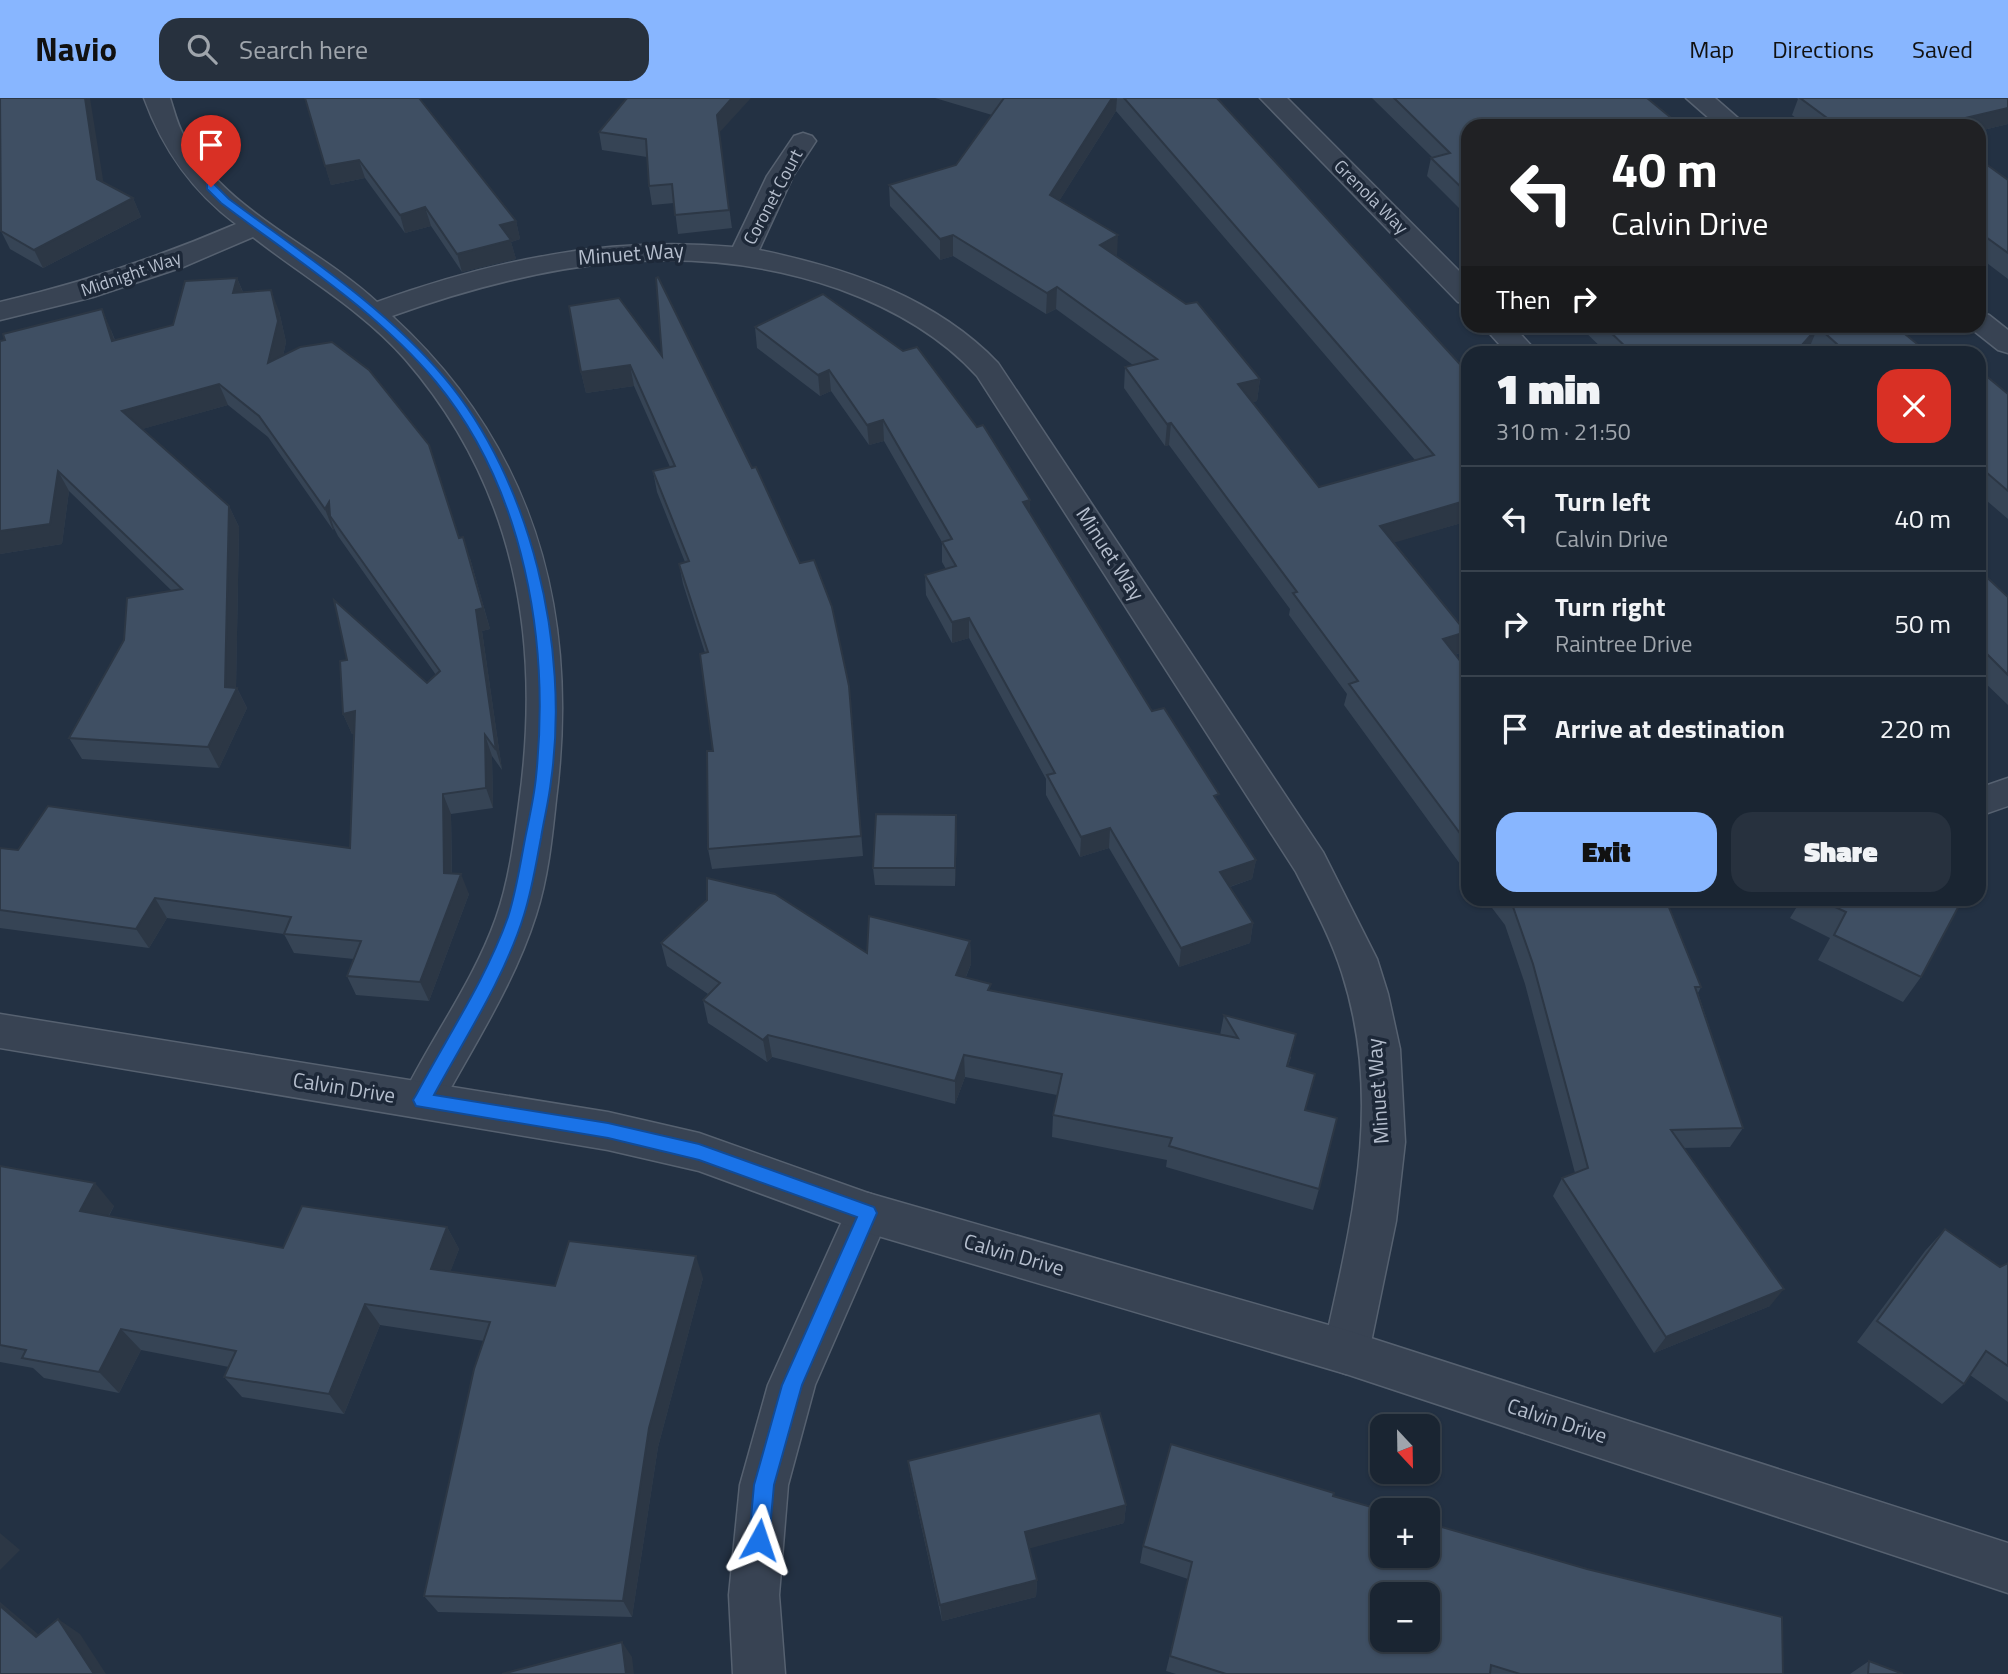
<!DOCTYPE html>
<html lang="en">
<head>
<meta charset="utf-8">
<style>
	:root { --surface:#1a2532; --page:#27313e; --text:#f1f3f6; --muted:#9fa5ac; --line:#38424d; --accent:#88b6ff }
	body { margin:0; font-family:"Titillium Web",sans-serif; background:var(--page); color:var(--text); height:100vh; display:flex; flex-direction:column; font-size:26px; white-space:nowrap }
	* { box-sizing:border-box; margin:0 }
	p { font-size:23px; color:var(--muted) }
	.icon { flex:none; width:38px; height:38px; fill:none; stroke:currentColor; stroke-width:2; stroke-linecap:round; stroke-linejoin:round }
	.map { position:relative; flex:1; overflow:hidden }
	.side { position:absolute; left:1461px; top:248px; width:525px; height:560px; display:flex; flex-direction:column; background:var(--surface); border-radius:21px; box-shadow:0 2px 5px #0004,0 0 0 2px var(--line) }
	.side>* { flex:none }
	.guide { position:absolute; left:1461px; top:21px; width:525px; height:214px; border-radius:21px; box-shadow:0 2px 5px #0004,0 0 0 2px var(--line); background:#202124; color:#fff; overflow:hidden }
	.needle { width:46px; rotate:158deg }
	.buttons { position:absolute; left:1370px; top:1316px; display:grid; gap:14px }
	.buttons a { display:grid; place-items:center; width:70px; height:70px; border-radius:14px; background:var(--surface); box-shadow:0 2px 5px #0004,0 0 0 2px var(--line); font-size:35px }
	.pin { position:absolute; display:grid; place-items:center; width:60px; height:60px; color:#fff; margin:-72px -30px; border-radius:50% 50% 50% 0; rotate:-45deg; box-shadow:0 0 7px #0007 }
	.pin .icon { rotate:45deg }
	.me { position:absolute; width:77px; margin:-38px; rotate:5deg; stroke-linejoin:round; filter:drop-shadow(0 0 5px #0008) }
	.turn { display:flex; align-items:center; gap:24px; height:147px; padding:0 35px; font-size:32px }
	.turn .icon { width:91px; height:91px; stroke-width:2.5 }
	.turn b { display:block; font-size:49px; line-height:60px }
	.then { display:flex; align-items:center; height:66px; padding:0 35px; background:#0003; gap:14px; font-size:26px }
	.round { display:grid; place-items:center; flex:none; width:74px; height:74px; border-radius:21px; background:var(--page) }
	.overview { display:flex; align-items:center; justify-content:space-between; height:119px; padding:0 35px }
	h1 { font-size:42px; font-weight:800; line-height:52px }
	.button { display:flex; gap:14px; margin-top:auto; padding:14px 35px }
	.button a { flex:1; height:80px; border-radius:21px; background:var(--accent); color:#111; font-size:28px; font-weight:800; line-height:80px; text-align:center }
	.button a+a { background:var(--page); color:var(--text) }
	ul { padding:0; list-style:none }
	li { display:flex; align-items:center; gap:21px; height:105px; padding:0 35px; border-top:2px solid var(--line) }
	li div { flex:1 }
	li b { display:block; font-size:26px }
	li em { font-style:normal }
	header { display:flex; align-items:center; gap:42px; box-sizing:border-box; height:98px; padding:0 35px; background:var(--accent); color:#111 }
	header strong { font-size:33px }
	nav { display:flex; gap:38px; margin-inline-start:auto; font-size:24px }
	.search { width:490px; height:63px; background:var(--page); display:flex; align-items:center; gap:18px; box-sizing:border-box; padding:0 24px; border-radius:21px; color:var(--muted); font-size:26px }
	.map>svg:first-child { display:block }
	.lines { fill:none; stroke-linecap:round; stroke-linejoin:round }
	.minor-casing { stroke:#566170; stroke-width:3 }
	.tertiary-casing { stroke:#566170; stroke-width:3 }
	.minor { fill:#384353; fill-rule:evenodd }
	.tertiary { fill:#384353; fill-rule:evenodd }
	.wall { fill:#364455; fill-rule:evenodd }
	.shaded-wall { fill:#2c3745 }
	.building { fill:#3f4f63; stroke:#2c3745; stroke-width:2; fill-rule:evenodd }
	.route { fill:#1a73e8; stroke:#114b97; stroke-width:2 }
	.labels { text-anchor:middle; stroke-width:7; stroke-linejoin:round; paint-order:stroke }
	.far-street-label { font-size:18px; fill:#b5becd; stroke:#1d2838 }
	.street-label { font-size:21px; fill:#b5becd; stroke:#1d2838 }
</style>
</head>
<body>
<header>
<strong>Navio</strong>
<div class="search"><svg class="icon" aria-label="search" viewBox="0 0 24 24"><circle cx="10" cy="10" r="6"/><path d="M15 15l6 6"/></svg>Search here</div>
<nav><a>Map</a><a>Directions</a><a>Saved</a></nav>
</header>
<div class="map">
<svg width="2008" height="1576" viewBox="0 0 2008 1576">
	<rect width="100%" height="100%" fill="#233143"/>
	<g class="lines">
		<defs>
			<g id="minor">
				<path d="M144 0H170C174 12 177 25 183 36 225 114 314 146 377 204 495 162 607 138 733 149L767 78 794 38 803 35 812 38 816 43 793 78 759 152C846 170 935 199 998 265L1323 754 1377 861 1388 896 1400 951 1405 1044 1396 1123 1369 1254 1362 1270 1346 1276 1330 1270 1323 1254C1351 1126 1384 1006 1342 875 1331 840 1313 807 1296 774L977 278C940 237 891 210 839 191 687 138 540 165 392 218 535 349 580 514 556 702 552 740 548 780 536 817 514 887 472 950 437 1015L422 1020 407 1015 401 1002C431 940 473 885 496 820 509 783 514 744 519 706 542 542 516 389 405 261 362 212 304 179 253 139L183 169 93 199 0 222V204C82 185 159 159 236 126 192 93 163 52 144 0Z"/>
				<path d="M1260 0H1287L1468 182V206L1458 204Z"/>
				<path d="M1686 0H1715L1747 28H1718Z"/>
				<path d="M1979 214 1989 217 2008 232V255L1998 252 1969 229 1979 228Z"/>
				<path d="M1483 228H1513L1539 256H1508Z"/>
				<path d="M2008 680V708L1979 718V690Z"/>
				<path d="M868 1095 884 1101 890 1115 815 1287 788 1387 779 1497 785 1576H733L729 1497 740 1387 768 1287 852 1101Z"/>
			</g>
			<path id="tertiary" d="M0 916 608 1014 699 1035 868 1095 1346 1232 2008 1445V1495L1346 1276 868 1135 699 1073 608 1052 0 950Z"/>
		</defs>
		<use href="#minor" class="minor-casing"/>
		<use href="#tertiary" class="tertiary-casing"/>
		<use href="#minor" class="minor"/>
		<use href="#tertiary" class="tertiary"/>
	</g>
	<g class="wall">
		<path d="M305 0 516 123 520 141 511 144 516 161 462 174 431 128 405 135 365 80 331 87Z"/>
		<path d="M935 0H1217L1468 275V428L1465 424 1394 444 1466 534 1460 555 1455 557 1468 573V777L1344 607 1347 596 1289 517 1290 511 1169 347 1165 348 1124 290 1125 269 1133 267 1056 211 1046 216 953 158 940 162 890 108 889 87 956 67 992 17ZM1116 13 1415 362 1319 389 1252 304 1257 303 1260 281 1117 158 1059 103Z"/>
		<path d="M1372 0H1647L1468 28V119L1427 78 1431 60 1432 59Z"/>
		<path d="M1797 0H2008V26L1979 33V28H1806L1792 17 1798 1Z"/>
		<path d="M599 34 719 35 732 130 678 136 674 105 652 107 649 88 647 59 602 52Z"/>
		<path d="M1979 49 1987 54 1983 64 2008 82V181L1979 159Z"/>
		<path d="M103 84 133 100 141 119 43 170 10 151 1 133Z"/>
		<path d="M237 180 243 194 279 213 286 244 283 258 459 440 470 460 490 531 482 533 502 672 492 658 493 710 451 716 452 776 469 796 429 903 356 897 347 878 354 861 294 855 284 836 167 820 149 850 0 830V750L18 752 350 750 354 636H352L343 616 427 585 436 577 338 438 334 430 333 432 268 339 228 307 142 331 229 408 239 429 236 590H237L247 610 219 670 82 661 69 640 172 493 69 393 62 446 0 456V243L111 232 115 242 173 227Z"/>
		<path d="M823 196 1030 416 1152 613 1218 703 1256 762 1252 781 1230 789 1253 825 1250 845 1179 869 1109 750 1080 759 1046 697V681L969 540 952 545 926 497 925 477 946 471 942 464V444L884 343 869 347 831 293 820 298 757 250 755 229Z"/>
		<path d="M619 200 851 608 863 758 712 771 708 751 713 653 705 555 683 486 679 466 685 464 657 394 653 373 670 369 634 288 586 295 581 274Z"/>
		<path d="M1579 228H1895L1927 254 1958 256H1819L1810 248 1803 256H1608Z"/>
		<path d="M1979 272 2008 296V421L1979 396Z"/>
		<path d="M1979 472 2008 499V607L1979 579Z"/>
		<path d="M957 735 955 788 875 787 873 770Z"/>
		<path d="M1486 802H1666L1701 889 1698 895 1743 1030 1730 1049 1683 1050 1770 1208 1654 1255 1553 1098 1562 1080 1575 1075 1525 886 1505 827Z"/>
		<path d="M1801 802H1962L1921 879 1903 904 1818 862 1830 840 1790 820Z"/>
		<path d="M970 843 971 866 966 879 991 893 1220 937 1224 917 1291 959 1288 968 1305 1012 1319 1091 1313 1112 1166 1069 1167 1062 1052 1039 1053 1017 1057 997 965 979 955 1006 772 959 767 964 708 925 703 902 708 896 667 868 661 845 867 855Z"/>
		<path d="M0 1068 114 1108 109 1118 283 1150 447 1129 459 1151 450 1174 555 1188 703 1180 658 1349 632 1519 438 1514 424 1498 484 1243 380 1227 344 1316 242 1299 224 1279 229 1269 141 1252 119 1295 44 1280 33 1270 0 1264Z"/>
		<path d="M1945 1131 2000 1169 2008 1165V1304L1970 1277 1964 1286 1942 1306 1857 1244 1925 1153Z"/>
		<path d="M908 1363 1126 1407 1124 1425 1029 1450 1037 1482 1036 1499 942 1523 911 1381Z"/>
		<path d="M1333 1398 1783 1576H1176L1166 1573 1188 1481 1140 1465 1143 1448Z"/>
		<path d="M1869 1563 1903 1576H1850Z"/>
	</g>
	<g class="shaded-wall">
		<path d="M85 0H90L106 100 97 81Z"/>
		<path d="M732 0H751L719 35 732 130 717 17Z"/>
		<path d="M1112 0H1117L1116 13 1049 119 1050 97Z"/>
		<path d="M2008 10V26L1979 33V28H1943L1944 25Z"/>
		<path d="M359 62 365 80 331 87 325 68Z"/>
		<path d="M133 100 141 119 43 170 34 152Z"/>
		<path d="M425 109 431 128 405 135 400 117Z"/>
		<path d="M516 123 520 141 511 144 516 161 462 174 457 156 500 127Z"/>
		<path d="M953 137V158L940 162V141Z"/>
		<path d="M1118 137 1117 158 1100 147Z"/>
		<path d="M237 180 245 200 233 195Z"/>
		<path d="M1057 189 1056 211 1046 216 1047 195Z"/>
		<path d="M271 192 279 213 286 244 277 286 268 265Z"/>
		<path d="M102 211 111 232 122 264 112 243Z"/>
		<path d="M1818 229 1810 248 1803 256H1794Z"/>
		<path d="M630 267 634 288 586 295 581 274Z"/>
		<path d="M829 272 831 293 820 298 818 277Z"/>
		<path d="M1260 281 1257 303 1235 308 1238 286Z"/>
		<path d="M219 286 228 307 132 334 122 313Z"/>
		<path d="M883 322 884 343 869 347 867 327Z"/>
		<path d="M1171 325 1169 347 1165 348 1167 326Z"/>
		<path d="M58 373 69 393 62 446 0 456V433Z"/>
		<path d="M1030 402V423L1023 404Z"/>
		<path d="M1468 402V410L1465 424 1376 450 1380 428Z"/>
		<path d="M329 404 330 418 334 430 333 432 325 411Z"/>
		<path d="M229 408 239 429 236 593 237 590 247 610 219 670 208 649 225 589Z"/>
		<path d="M463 439 490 531 482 533 502 672 496 652Z"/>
		<path d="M969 520V540L952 545V524Z"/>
		<path d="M1466 534 1460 555 1437 562 1443 541Z"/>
		<path d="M355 613 364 634 352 636 343 616Z"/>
		<path d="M485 637 492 658 493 710 486 690Z"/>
		<path d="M443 696 451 716 452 795 444 775Z"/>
		<path d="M956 717 957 735 955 788V770Z"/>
		<path d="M1110 730 1109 750 1080 759 1081 739Z"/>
		<path d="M1256 762 1252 781 1217 793 1220 774Z"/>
		<path d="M461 776 469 796 429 903 420 884Z"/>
		<path d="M155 800 167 820 149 850 136 831Z"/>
		<path d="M1253 825 1250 845 1179 869 1181 850Z"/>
		<path d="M970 843 971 866 957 900 956 877Z"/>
		<path d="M768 937 772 959 767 964 763 942Z"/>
		<path d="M964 957 965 979 955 1006V983Z"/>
		<path d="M95 1085 114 1108 99 1135 80 1113Z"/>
		<path d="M447 1129 459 1151 443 1193 431 1171Z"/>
		<path d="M696 1158 703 1180 658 1349 632 1519 623 1503 649 1330Z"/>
		<path d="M1784 1191 1770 1208 1654 1255 1666 1239Z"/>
		<path d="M365 1206 380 1227 344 1316 329 1296Z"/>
		<path d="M121 1231 141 1252 119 1295 99 1274Z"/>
		<path d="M1126 1407 1124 1425 1024 1452 1025 1434Z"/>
		<path d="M0 1435 20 1452 0 1472Z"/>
		<path d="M1037 1482 1036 1499 942 1523 940 1507Z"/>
		<path d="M0 1504 58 1553 36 1539 0 1508Z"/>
		<path d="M58 1521 80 1536 106 1576H94Z"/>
		<path d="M622 1544 632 1559 634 1576H626Z"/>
	</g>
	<g class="building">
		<path d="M0 0H85L97 81 133 100 34 152 1 133Z"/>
		<path d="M305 0H419L516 123 500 127 511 142 457 156 425 109 400 117 359 62 325 68Z"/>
		<path d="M627 0H732L717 17 729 112 675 117 672 86 649 88 646 41 599 34Z"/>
		<path d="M1004 0H1112L1050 97 1118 137 1100 147 1186 206 1197 204 1260 281 1238 286 1319 389 1434 357 1124 0H1217L1468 275V402L1380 428 1466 534 1443 541 1468 573V746L1349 586 1358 583 1293 495 1297 494 1171 325 1167 326 1125 269 1157 261 1057 189 1047 195 953 137 940 141 889 87 956 67Z"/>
		<path d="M1394 0H1647L1681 28H1468V96L1431 60 1450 55Z"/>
		<path d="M1800 0H2008V10L1944 25 1948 28H1838Z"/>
		<path d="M1979 61 2008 82V155L1979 134Z"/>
		<path d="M658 179 752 370 756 369 800 465 814 462 832 509 849 588 861 738 708 751 707 653H713L700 556 708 554 679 466 689 463 653 373 675 368 630 267 581 274 569 208 619 200 662 258 656 180Z"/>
		<path d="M237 180 233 195 271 192 278 223 268 265 300 249 332 244 369 272 429 347 459 440 463 439 483 510 476 512 496 652 485 637 486 690 443 696 444 775 461 776 420 884 347 878 361 843 284 836 291 819 155 800 136 831 0 812V750L18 752 48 708 350 750 355 613 343 616 340 563 347 562 334 502 427 585 440 573 330 418 329 404 325 411 259 318 219 286 122 313 229 408 225 589 237 590 208 649 69 640 124 542 127 500 182 491 58 373 50 426 0 433V243L5 242 3 236 102 211 112 243 173 227 185 183Z"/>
		<path d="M823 196 903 253 917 249 977 329 983 327 1030 402 1023 404 1152 613 1164 610 1219 696 1214 698 1256 762 1220 774 1253 825 1181 850 1110 730 1081 739 1047 677 1055 675 969 520 952 524 925 477 956 468 942 444 952 441 883 322 867 327 829 272 818 277 755 229Z"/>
		<path d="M1604 228H1895L1927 254 1949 248 1958 256H1848L1818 229 1794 256H1633Z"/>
		<path d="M1979 272 2008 296V393L1979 368Z"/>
		<path d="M1979 472 2008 499V577L1981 550 1979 551Z"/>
		<path d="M876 716 956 717 955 770H873Z"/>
		<path d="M707 780 775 796 867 855 869 818 970 843 956 877 991 886 988 892 1238 940 1224 917 1296 936 1287 968 1315 976 1305 1012 1337 1020 1319 1091 1169 1048 1172 1040 1053 1017 1062 976 964 957 955 983 768 937 763 942 703 902 720 885 661 845 707 802Z"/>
		<path d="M1509 802H1666L1701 889H1695L1743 1030 1671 1032 1784 1191 1666 1239 1562 1080 1588 1070 1533 866 1512 806Z"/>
		<path d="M1820 802H1962L1921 879 1834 837 1846 814Z"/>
		<path d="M0 1068 95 1085 80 1113 283 1150 302 1108 447 1129 431 1171 555 1188 569 1143 696 1158 649 1330 623 1503 424 1498 474 1271 490 1224 365 1206 329 1296 224 1279 236 1253 121 1231 99 1274 22 1260 26 1252 0 1247Z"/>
		<path d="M1945 1131 2000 1169 2008 1165V1268L1986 1253 1964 1286 1877 1223Z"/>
		<path d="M1100 1315 1126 1407 1025 1434 1037 1482 940 1507 908 1363Z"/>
		<path d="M1171 1346 1334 1395 1333 1398 1382 1412V1458H1428V1425L1587 1471 1782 1519 1783 1576H1520L1491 1567 1490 1576H1226L1170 1558 1192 1464 1143 1448ZM1382 1496H1428V1542H1382Z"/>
		<path d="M0 1508 36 1539 58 1521 94 1576H0Z"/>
		<path d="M622 1544 626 1576H502Z"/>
		<path d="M1869 1563 1903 1576H1868Z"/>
	</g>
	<path class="route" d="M207 86H214L229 101C303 156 384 208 444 279 532 383 570 550 551 683 549 702 544 721 541 740 536 766 532 792 524 817 505 879 465 940 434 997L608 1025 699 1046 874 1109 877 1115 802 1287 774 1387 769 1442 766 1449 759 1452 752 1449 749 1442 754 1387 782 1287 857 1119 699 1062 608 1040 416 1008 413 1002 416 997C447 939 486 881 508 819 516 794 520 767 525 741 529 721 534 700 536 679 550 544 525 392 436 284 377 213 295 161 221 105L207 91Z"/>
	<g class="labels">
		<g class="far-street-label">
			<text transform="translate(773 99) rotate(-62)" y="6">Coronet Court</text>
			<text transform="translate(1371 99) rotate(45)" y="6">Grenola Way</text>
			<text transform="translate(131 176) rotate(-19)" y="6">Midnight Way</text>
		</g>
		<g class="street-label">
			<text transform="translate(631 156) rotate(-4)" y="7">Minuet Way</text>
			<text transform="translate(1110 456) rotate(57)" y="7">Minuet Way</text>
			<text transform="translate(344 990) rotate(9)" y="7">Calvin Drive</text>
			<text transform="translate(1378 993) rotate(-94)" y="7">Minuet Way</text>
			<text transform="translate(1014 1157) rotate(16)" y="7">Calvin Drive</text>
			<text transform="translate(1557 1323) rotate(18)" y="7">Calvin Drive</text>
		</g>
	</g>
</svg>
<div class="buttons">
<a><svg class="needle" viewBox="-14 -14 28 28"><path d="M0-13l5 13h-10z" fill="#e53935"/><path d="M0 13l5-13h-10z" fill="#9fa5ac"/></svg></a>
<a>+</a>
<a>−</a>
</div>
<div class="pin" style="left:211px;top:89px;background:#d93025"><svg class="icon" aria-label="arrive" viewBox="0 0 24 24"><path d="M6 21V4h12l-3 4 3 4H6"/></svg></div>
<svg class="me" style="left:759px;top:1442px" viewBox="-20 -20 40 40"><path d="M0-17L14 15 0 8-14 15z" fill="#1a73e8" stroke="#fff" stroke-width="4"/></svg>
<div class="guide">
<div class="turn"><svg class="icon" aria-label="left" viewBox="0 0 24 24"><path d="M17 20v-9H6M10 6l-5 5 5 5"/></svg><div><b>40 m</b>Calvin Drive</div></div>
<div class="then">Then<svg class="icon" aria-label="right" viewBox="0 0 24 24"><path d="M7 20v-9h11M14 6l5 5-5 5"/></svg></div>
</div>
<section class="side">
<div class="overview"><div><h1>1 min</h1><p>310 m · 21:50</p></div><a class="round" style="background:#d93025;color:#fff"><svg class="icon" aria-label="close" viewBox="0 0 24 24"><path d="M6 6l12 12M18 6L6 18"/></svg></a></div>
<ul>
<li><svg class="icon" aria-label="left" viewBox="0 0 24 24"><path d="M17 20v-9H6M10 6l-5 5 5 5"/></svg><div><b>Turn left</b><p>Calvin Drive</p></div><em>40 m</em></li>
<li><svg class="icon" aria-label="right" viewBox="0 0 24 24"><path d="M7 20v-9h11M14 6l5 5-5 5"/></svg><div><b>Turn right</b><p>Raintree Drive</p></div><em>50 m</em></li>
<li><svg class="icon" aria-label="arrive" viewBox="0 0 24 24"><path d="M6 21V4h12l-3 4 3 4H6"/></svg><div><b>Arrive at destination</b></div><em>220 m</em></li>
</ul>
<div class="button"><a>Exit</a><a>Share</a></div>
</section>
</div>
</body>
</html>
